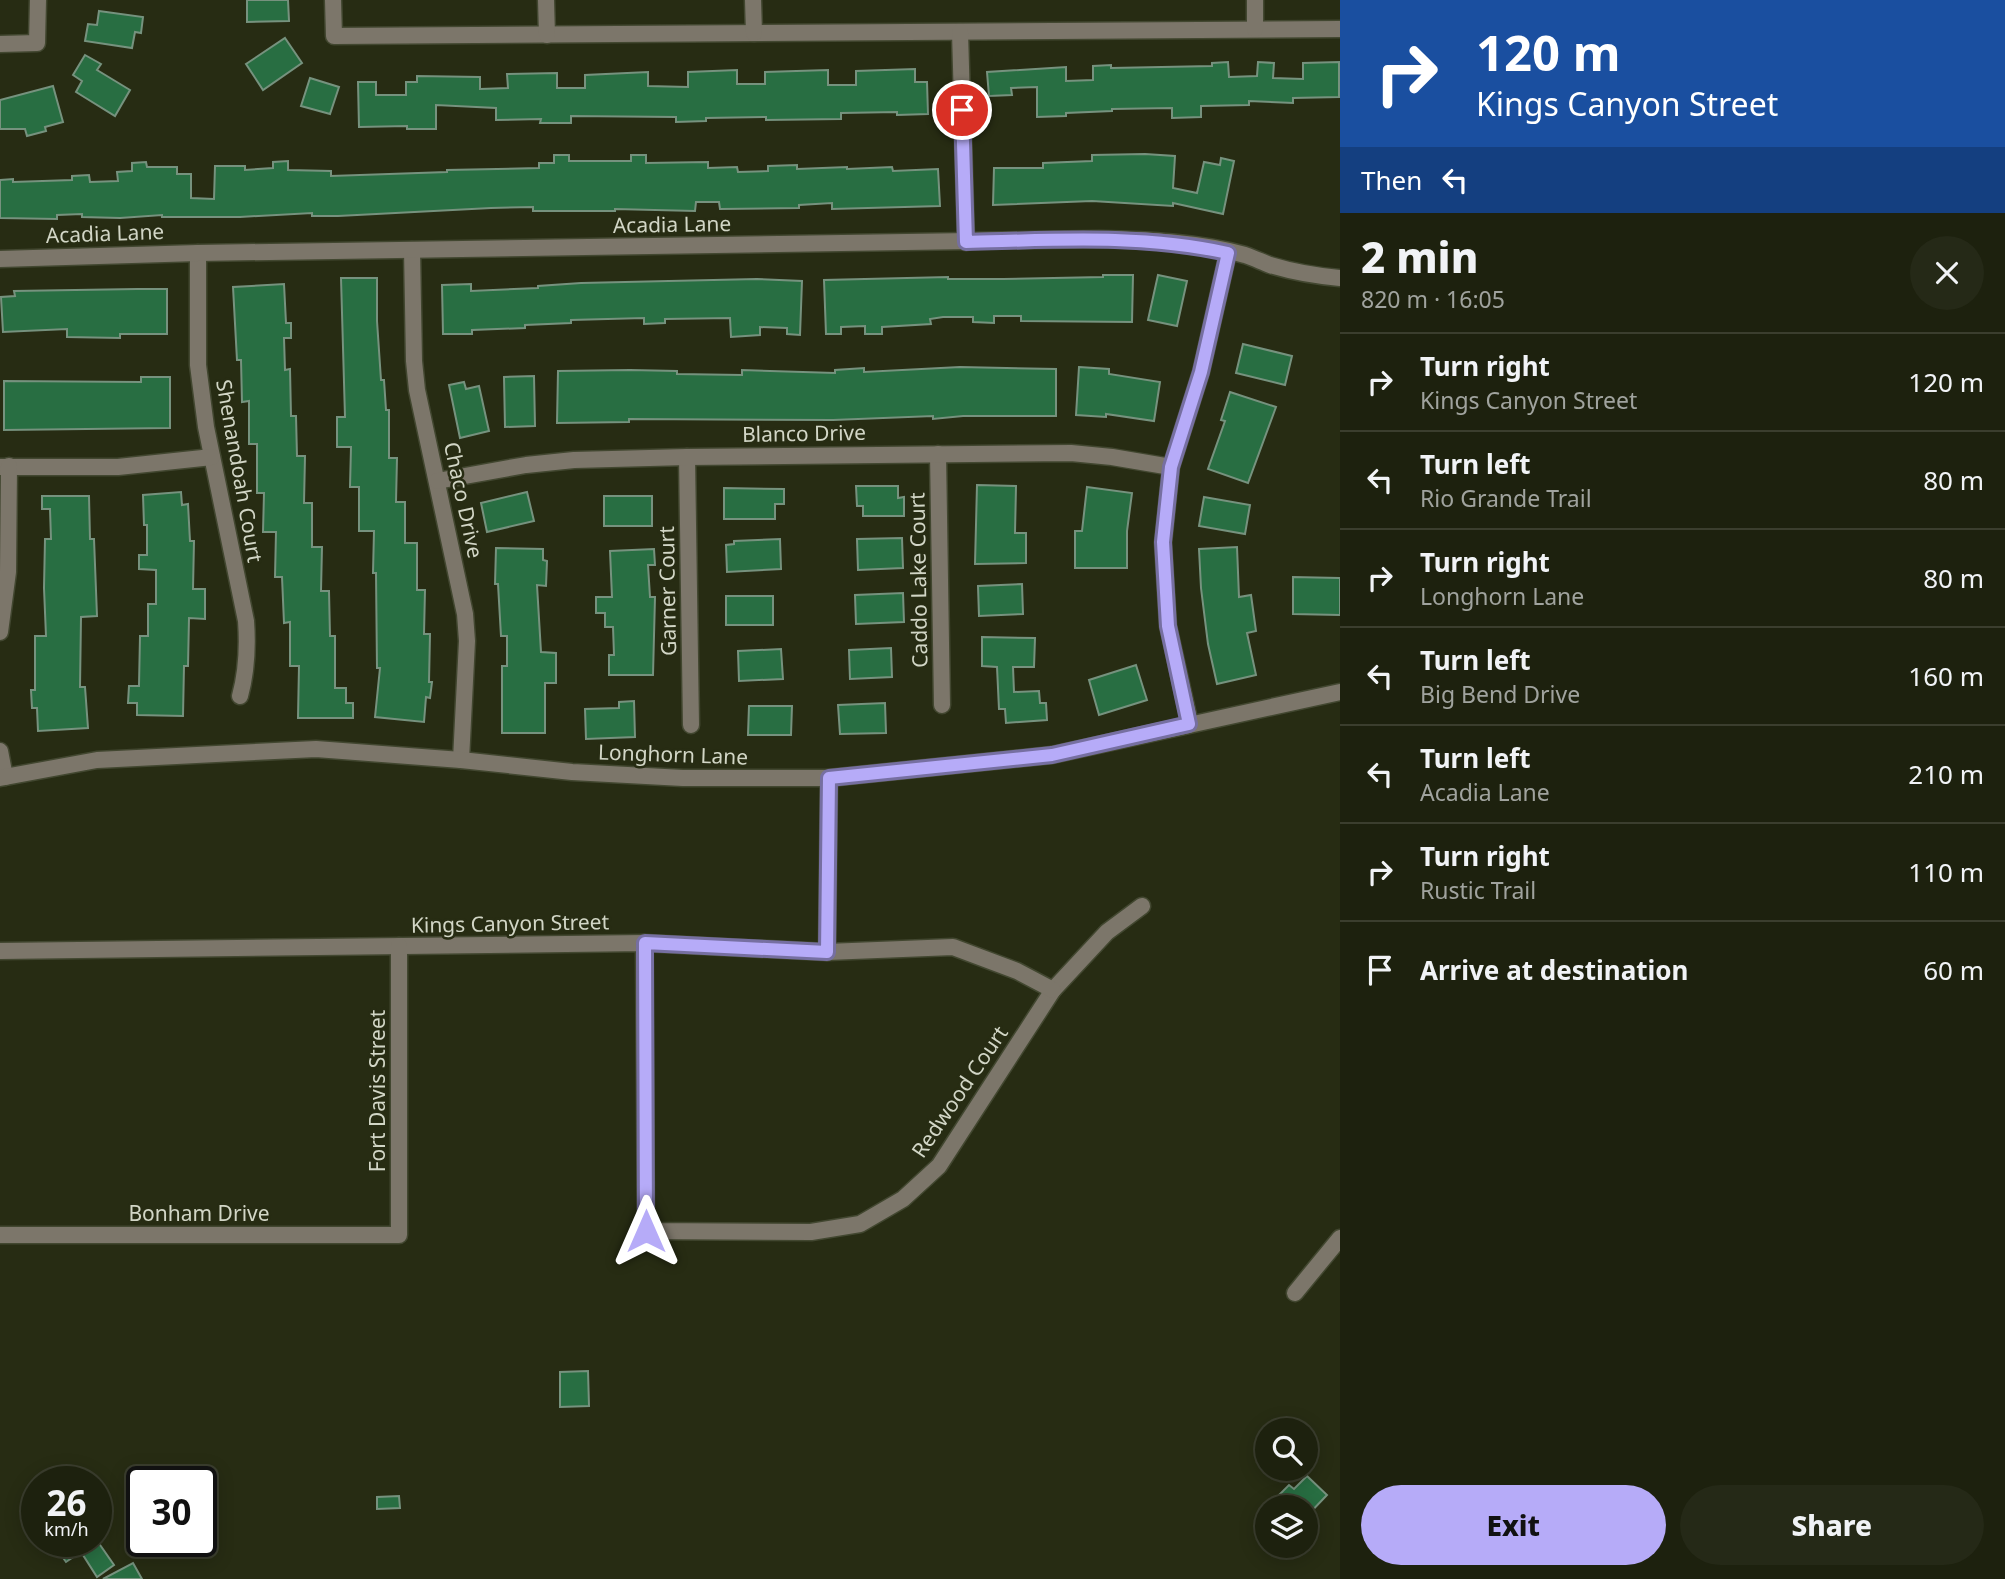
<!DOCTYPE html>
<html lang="en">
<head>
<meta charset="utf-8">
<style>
	:root { --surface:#1d210e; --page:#252917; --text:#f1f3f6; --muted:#a0a39e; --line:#3b3e2e; --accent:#b6abf8 }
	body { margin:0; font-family:"Noto Sans",sans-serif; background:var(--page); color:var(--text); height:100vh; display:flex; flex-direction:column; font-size:26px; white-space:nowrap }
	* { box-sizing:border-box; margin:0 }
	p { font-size:23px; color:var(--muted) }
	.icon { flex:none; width:38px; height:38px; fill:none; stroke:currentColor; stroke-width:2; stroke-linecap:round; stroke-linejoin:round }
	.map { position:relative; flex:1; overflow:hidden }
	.sheet { display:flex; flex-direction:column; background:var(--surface); width:665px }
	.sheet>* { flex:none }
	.top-card { background:#1a4fa0; color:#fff; overflow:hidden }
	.tools { position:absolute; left:1255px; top:1418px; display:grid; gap:14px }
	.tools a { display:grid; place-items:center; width:63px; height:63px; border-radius:50%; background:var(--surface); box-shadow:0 4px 18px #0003,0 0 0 2px var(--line); font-size:35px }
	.speed { position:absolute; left:21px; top:1466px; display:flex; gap:14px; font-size:35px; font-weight:700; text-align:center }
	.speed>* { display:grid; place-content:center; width:91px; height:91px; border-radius:50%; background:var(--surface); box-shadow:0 4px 18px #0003,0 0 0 2px var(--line); line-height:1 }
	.speed small { font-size:18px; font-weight:400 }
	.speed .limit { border:4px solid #111; border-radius:10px; background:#fff; color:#111 }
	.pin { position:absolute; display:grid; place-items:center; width:60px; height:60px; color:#fff; margin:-30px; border:4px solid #fff; border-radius:50%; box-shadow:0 2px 7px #0007 }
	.me { position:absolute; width:77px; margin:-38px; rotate:0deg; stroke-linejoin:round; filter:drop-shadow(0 0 5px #0008) }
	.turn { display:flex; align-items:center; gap:24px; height:147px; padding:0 21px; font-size:32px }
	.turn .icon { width:91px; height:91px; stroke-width:2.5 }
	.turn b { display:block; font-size:49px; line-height:60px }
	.then { display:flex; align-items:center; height:66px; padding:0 21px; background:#0003; gap:14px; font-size:26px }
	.round { display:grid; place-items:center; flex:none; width:74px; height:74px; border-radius:37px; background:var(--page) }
	.summary { display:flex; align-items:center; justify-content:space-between; height:119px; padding:0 21px }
	h1 { font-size:42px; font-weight:800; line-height:52px }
	.button { display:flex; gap:14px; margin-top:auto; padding:14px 21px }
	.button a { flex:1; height:80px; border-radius:42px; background:var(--accent); color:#111; font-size:28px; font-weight:800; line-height:80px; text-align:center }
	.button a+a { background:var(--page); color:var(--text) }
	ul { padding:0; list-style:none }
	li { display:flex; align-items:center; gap:21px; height:98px; padding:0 21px; border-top:2px solid var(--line) }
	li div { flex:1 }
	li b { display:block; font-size:26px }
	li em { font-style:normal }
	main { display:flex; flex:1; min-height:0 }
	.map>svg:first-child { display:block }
	.building { fill:#286e42; stroke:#76927e; stroke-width:2 }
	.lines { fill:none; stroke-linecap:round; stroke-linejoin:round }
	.minor-casing { stroke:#424730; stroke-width:19 }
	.minor { stroke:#7c766a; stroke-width:16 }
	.route-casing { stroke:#766fa1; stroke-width:18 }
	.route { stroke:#b6abf8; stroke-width:12 }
	.labels { text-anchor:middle; stroke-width:5; stroke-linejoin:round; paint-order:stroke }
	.street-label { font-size:21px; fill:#d2d6c6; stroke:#272c13 }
</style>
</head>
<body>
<main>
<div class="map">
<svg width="1340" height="1579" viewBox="0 0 1340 1579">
	<rect width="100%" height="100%" fill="#272c13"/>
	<g class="building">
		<path d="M247 0H288L289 21 247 22Z"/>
		<path d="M99 11 143 17 141 33 135 32 132 48 85 41 88 24 97 25Z"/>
		<path d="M285 38 302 63 263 90 246 64Z"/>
		<path d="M85 55 101 64 97 70 130 90 115 116 76 92 82 81 73 75Z"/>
		<path d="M1228 62 1229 77 1257 76 1258 62 1274 63 1273 78 1303 79V63L1339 62V97L1293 98V103L1249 101V105L1201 106V117L1172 118V108L1112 109V111L1066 113V116L1037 117V87L1011 88 1012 95 989 96 987 72 1066 67V81L1093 80V66L1111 65V68L1212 66V63Z"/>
		<path d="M915 69V82H927L928 114 897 115V112L841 113V119L766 120V117L706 118V121L676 122V117L571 116V123H540L541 119 496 120V108L436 105V129H407V126L359 127 358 82H376V95H406V82H417V76L480 77V89L508 88 507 74 557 73V88H585V75L648 72V86L688 87V72L737 70V84H765V72L828 70V85H856V71Z"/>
		<path d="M310 78 339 87 330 114 301 106Z"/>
		<path d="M53 86 63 122 45 127 46 131 27 136 25 129H0V100Z"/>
		<path d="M1145 154 1175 156 1173 188 1197 193 1204 162 1220 165 1221 158 1234 161 1223 214 1173 203V206L1092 201 993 205 994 168H1043V163L1092 161V155Z"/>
		<path d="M554 155H569V161H631V155H646V163L708 162V168L737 167 738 172 768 171V166L797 165V169L847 167V169L892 167 893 171 938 169 940 206 832 209V203L799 205V208L720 209 719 202H696L695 211 615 209V211H533V207L491 208 338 216H312V213L240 217H162V215L120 218 82 217V214L57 215V219L0 218V180L13 179V182L72 180V176L89 175 90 182 118 181 117 172 132 171V163L146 162 147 167H177V174H191V198L214 199 215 166H245V170L273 168V162L288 161V170L331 171V176L447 172V170L539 168V163H554Z"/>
		<path d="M1103 275H1133L1132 322 1021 321V316H994V323L973 322V317H943L930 319 931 324 882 327V334H865V326L841 327V334H826L824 280 948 277V279H1003L1103 277Z"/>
		<path d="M1158 275 1187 281 1177 326 1148 320Z"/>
		<path d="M341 278H377V321L381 380H384L386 410H389V458H397L396 502H405V543H417V590H425L424 634H430L429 682H432L430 698 426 697 424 722 375 717 380 668H377L376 573H373L374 531H359V487H350L351 447H337V417H345Z"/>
		<path d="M757 279 802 281 800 335 787 334V328L760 327V335L731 337 730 318 665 319V323L644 324V318L571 320V323L525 325V328L472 330V334H443L442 285 471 284V291L538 288V286L581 283Z"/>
		<path d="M284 284 286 323H291V338H284L285 370 290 369 291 416H296L297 456H305L304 503H312V547H322L321 591H329L330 636H335V688H346V703H353V718H298L299 666H290V622L284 623 282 577H275L276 532H263L264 493H257V444H249V401L242 402 241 360H237L233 287Z"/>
		<path d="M137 289H167V334H120V338L67 337V329L3 332 1 297 15 296 14 291Z"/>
		<path d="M1243 344 1292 356 1285 385 1236 373Z"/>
		<path d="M960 367 1056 369V416H963L933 419V416L833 420 629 419V422L557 423 558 371 630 370 677 371V374L742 375V370L835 373V370L864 368V372Z"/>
		<path d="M1079 367 1109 369V374L1160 382 1154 421 1106 414V417L1076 415Z"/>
		<path d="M534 376 535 426 505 427 504 377Z"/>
		<path d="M141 377H170V428L4 430V381L141 382Z"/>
		<path d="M464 382 466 389 479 386 489 431 460 438 449 385Z"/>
		<path d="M1230 392 1276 407 1248 483 1208 469 1225 421 1221 420Z"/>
		<path d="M977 485 1016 486 1015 533H1026V563L975 564Z"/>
		<path d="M856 486H898V498L904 497V516H863V506H857Z"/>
		<path d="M1087 487 1132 493 1127 531V568H1075V531H1082Z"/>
		<path d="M724 488 784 489V504H775V519H724Z"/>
		<path d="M181 492 182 505 188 504 190 541H194L193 589H205V619L189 618 188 666H184L183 716 137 715V703H128L129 686H139L140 636H148V604H156V570L139 569V555H147V525H144L143 495Z"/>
		<path d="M527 492 534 521 487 532 481 503Z"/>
		<path d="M42 496H89L90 539H94L97 616 81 617 80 687H85L88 728 38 731 37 708H32L31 690H35V636H46L44 588 45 539H51L50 509H42Z"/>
		<rect x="604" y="496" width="48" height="30"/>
		<path d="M1204 497 1250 505 1245 534 1199 526Z"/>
		<path d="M902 538 903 568 858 570 857 539Z"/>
		<path d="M780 539 781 569 727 572 726 545 734 544V541Z"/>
		<path d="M1237 547 1239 597 1251 595 1256 631 1247 633 1256 675 1217 684 1208 644 1201 588 1199 549Z"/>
		<path d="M496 548 543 549V560L547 561 546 586 537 585 541 652 556 653V683H545V733H502V666H507V636H501L498 584H495Z"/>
		<path d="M654 549 655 565H648L650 597H655L653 675H609V655H614L613 627H605V613H596V597H612L610 551Z"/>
		<path d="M1293 577 1340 578V615L1293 614Z"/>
		<path d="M1022 584 1023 614 979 616 978 586Z"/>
		<path d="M903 593 904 622 856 624 855 595Z"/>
		<rect x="726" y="596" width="47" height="29"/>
		<path d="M982 637 1035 638 1034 667H1013L1014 692 1039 691 1040 703H1046L1047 720 1006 723 1005 709H999L997 667 982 666Z"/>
		<path d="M891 648 892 677 850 679 849 650Z"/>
		<path d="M781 649 783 679 739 681 738 651Z"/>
		<path d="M1136 665 1147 700 1099 715 1089 680Z"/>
		<path d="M634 701 635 737 586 739 585 709 619 708V702Z"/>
		<path d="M885 703 886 733 840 734 838 705Z"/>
		<path d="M749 706H792L791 735H748Z"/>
		<path d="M588 1371 589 1406 560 1407V1372Z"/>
		<path d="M1307 1476 1327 1495 1306 1517V1507H1279L1273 1501 1289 1485 1294 1489Z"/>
		<path d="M399 1496 400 1508 377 1509V1497Z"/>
		<path d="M52 1542H98L114 1565 97 1577 81 1552 66 1562Z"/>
		<path d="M133 1563 142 1579H103Z"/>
	</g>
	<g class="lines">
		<defs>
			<g id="minor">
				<path d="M333 0 334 36 1340 29"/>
				<path d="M546 0 547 35"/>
				<path d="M753 0 754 33"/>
				<path d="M1255 0V29"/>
				<path d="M960 32 966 242"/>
				<path d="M0 44 37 43 38 0"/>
				<path d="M412 250 414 361 417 390 465 614 467 641 461 760"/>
				<path d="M198 253V365L206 427 246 621C248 648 247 670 240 696"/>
				<path d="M0 259 198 253 1099 239C1146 240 1199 242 1245 255 1254 258 1262 262 1270 265 1293 272 1317 276 1340 278"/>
				<path d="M938 454 942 705"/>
				<path d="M687 457 691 725"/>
				<path d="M0 467H118L212 457"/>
				<path d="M437 481 526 465 574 460 687 457 1071 453 1112 457 1171 467"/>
				<path d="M0 632 8 572 9 466"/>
				<path d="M1190 724 1168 626 1163 543 1171 467 1201 372 1228 253"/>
				<path d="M0 751 5 777"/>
				<path d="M0 778 97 760 316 749 461 760 572 772 683 778H829L1052 755 1340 692"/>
				<path d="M644 943 646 1231 811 1232 860 1224 903 1199 939 1166 1053 990 1107 932 1142 906"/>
				<path d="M0 951 644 943 827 952 953 947 1017 971 1053 990"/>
				<path d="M827 952 829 778"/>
				<path d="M0 1235H399V946"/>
				<path d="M1295 1293 1340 1238"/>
			</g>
		</defs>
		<use href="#minor" class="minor-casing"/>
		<use href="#minor" class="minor"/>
	</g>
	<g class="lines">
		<defs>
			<path id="route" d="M646 1231 645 943 827 952 829 778 1052 755 1189 724 1168 626 1163 542 1171 467 1201 372 1228 253C1141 234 1053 240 966 242L962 110"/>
		</defs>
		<use href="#route" class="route-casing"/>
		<use href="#route" class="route"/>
	</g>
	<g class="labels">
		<g class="street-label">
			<text transform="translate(672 225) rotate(-1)" y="7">Acadia Lane</text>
			<text transform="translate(105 234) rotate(-2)" y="7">Acadia Lane</text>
			<text transform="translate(804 434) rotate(-1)" y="7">Blanco Drive</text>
			<text transform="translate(239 471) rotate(80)" y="7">Shenandoah Court</text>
			<text transform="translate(463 500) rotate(78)" y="7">Chaco Drive</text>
			<text transform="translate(919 580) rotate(-91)" y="7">Caddo Lake Court</text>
			<text transform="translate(668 591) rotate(-91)" y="7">Garner Court</text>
			<text transform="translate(673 755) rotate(2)" y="7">Longhorn Lane</text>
			<text transform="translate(510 924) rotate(-1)" y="7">Kings Canyon Street</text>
			<text transform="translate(378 1091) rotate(-90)" y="7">Fort Davis Street</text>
			<text transform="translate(960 1092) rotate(-56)" y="7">Redwood Court</text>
			<text x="199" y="1221">Bonham Drive</text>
		</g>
	</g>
</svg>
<div class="tools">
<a><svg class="icon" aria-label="search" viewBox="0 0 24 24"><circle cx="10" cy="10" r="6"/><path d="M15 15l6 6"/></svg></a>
<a><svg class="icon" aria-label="layers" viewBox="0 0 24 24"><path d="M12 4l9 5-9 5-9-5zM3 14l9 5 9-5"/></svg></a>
</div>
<div class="speed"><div>26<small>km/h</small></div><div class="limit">30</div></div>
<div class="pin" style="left:962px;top:110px;background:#d93025"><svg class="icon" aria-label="arrive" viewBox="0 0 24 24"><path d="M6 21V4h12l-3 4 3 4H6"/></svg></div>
<svg class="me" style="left:646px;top:1231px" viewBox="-20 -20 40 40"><path d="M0-17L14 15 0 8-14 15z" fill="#b6abf8" stroke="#fff" stroke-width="4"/></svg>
</div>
<section class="sheet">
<div class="top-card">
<div class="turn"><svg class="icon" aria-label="right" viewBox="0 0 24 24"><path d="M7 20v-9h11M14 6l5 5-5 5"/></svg><div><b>120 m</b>Kings Canyon Street</div></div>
<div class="then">Then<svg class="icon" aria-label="left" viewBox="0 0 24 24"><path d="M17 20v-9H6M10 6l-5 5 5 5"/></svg></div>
</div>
<div class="summary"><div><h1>2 min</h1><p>820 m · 16:05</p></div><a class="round"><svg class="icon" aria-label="close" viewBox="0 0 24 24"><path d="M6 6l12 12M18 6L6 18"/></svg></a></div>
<ul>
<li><svg class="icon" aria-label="right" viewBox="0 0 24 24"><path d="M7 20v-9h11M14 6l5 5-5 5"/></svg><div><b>Turn right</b><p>Kings Canyon Street</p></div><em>120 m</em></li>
<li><svg class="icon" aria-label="left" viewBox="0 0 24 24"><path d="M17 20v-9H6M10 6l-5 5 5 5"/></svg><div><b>Turn left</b><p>Rio Grande Trail</p></div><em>80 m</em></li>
<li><svg class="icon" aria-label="right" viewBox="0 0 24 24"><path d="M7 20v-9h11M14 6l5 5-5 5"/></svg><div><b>Turn right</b><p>Longhorn Lane</p></div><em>80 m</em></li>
<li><svg class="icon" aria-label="left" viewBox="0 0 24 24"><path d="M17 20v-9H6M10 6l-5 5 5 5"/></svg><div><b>Turn left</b><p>Big Bend Drive</p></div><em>160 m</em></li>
<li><svg class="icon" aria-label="left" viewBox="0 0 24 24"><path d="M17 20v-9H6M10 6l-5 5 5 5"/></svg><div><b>Turn left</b><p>Acadia Lane</p></div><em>210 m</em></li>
<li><svg class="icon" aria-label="right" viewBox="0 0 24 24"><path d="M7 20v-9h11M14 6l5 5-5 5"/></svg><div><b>Turn right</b><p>Rustic Trail</p></div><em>110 m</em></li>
<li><svg class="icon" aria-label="arrive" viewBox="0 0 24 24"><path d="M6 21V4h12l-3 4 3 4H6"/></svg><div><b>Arrive at destination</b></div><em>60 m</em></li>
</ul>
<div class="button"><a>Exit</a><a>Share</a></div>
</section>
</main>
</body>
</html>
